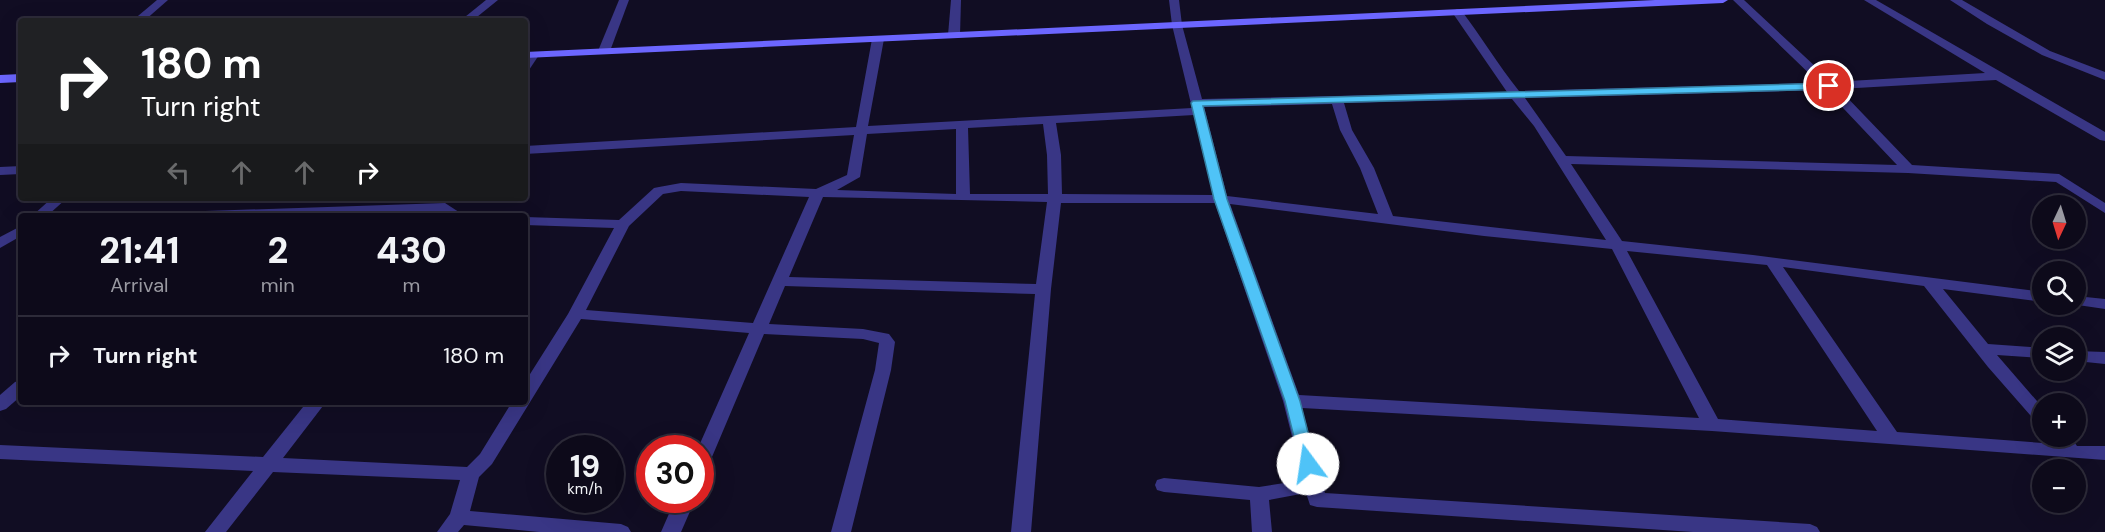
<!DOCTYPE html>
<html lang="en">
<head>
<meta charset="utf-8">
<style>
	:root { --surface:#0d0a1a; --page:#161323; --text:#f1f3f6; --muted:#9a9aa2; --line:#2d2b39 }
	body { margin:0; font-family:"DM Sans",sans-serif; background:var(--page); color:var(--text); height:100vh; display:flex; flex-direction:column; font-size:22px; white-space:nowrap }
	* { box-sizing:border-box; margin:0 }
	p { font-size:20px; color:var(--muted) }
	.icon { flex:none; width:33px; height:33px; fill:none; stroke:currentColor; stroke-width:2; stroke-linecap:round; stroke-linejoin:round }
	.map { position:relative; flex:1; overflow:hidden }
	.side { position:absolute; left:18px; top:213px; width:510px; height:192px; display:flex; flex-direction:column; background:var(--surface); border-radius:6px; box-shadow:0 6px 24px #0002,0 0 0 2px var(--line) }
	.side>* { flex:none }
	.guide { position:absolute; left:18px; top:18px; width:510px; height:183px; border-radius:6px; box-shadow:0 6px 24px #0002,0 0 0 2px var(--line); background:#202124; color:#fff; overflow:hidden }
	.needle { width:39px; rotate:184deg }
	.fabs { position:absolute; left:2032px; top:195px; display:grid; gap:12px }
	.fabs a { display:grid; place-items:center; width:54px; height:54px; border-radius:50%; background:var(--surface); box-shadow:0 6px 24px #0002,0 0 0 2px var(--line); font-size:30px }
	.speed { position:absolute; left:546px; top:435px; display:flex; gap:12px; font-size:30px; font-weight:700; text-align:center }
	.speed>* { display:grid; place-content:center; width:78px; height:78px; border-radius:50%; background:var(--surface); box-shadow:0 6px 24px #0002,0 0 0 2px var(--line); line-height:1 }
	.speed small { font-size:15px; font-weight:400 }
	.speed .limit { border:9px solid #d22; background:#fff; color:#111 }
	.pin { position:absolute; display:grid; place-items:center; width:51px; height:51px; color:#fff; margin:-26px; border:3px solid #fff; border-radius:50%; box-shadow:0 2px 6px #0007 }
	.me { position:absolute; width:66px; margin:-33px; rotate:346deg; stroke-linejoin:round; filter:drop-shadow(0 0 4px #0008) }
	.turn { display:flex; align-items:center; gap:21px; height:126px; padding:0 24px; font-size:27px }
	.turn .icon { width:78px; height:78px; stroke-width:2.5 }
	.turn b { display:block; font-size:42px; line-height:51px }
	.lanes { display:flex; align-items:center; height:57px; padding:0 24px; background:#0003; justify-content:center; gap:30px; direction:ltr }
	.lanes .off { opacity:.35 }
	.eta { display:flex; justify-content:space-evenly; align-items:center; height:102px; text-align:center }
	.eta b { font-size:36px; font-weight:800; line-height:42px }
	ul { padding:0; list-style:none }
	li { display:flex; align-items:center; gap:18px; height:78px; padding:0 24px; border-top:2px solid var(--line) }
	li div { flex:1 }
	li b { display:block; font-size:22px }
	li em { font-style:normal }
	.map>svg:first-child { display:block }
	.lines { fill:none; stroke-linecap:round; stroke-linejoin:round }
	.street { fill:#393685; fill-rule:evenodd }
	.secondary { fill:#6c66ff; fill-rule:evenodd }
	.route { fill:#4fc3f7; stroke:#337fa1; stroke-width:1.5 }
</style>
</head>
<body>
<div class="map">
<svg width="2105" height="532" viewBox="0 0 2105 532">
	<rect width="100%" height="100%" fill="#110d23"/>
	<g class="lines">
		<g class="street">
			<path d="M157 0H168L144 21H132Z"/>
			<path d="M486 0H498L472 21H460Z"/>
			<path d="M619 0H629L610 51 608 53H600L598 51Z"/>
			<path d="M951 0H961L960 35 954 38 948 35Z"/>
			<path d="M1169 0H1179L1182 25 1202 99 1507 92 1452 12 1457 9 1461 10C1481 36 1498 65 1519 91L1819 83 1733 0H1744L1832 82 1985 73 1864 0H1876L2105 132V141L2100 140 1996 80 1839 89 1912 165 2059 174 2105 203V213L2056 182 1908 173 1571 164 1622 241 1753 255 2043 292V302L1943 289 1988 344 2043 348V358L1997 355 2043 408V425L2037 423 1988 367 1924 286 1783 267 1897 432 2056 444 2050 436H2070L2077 446H2105V460L1712 431 1302 408 1325 493 1810 524 1817 527 1820 532H1693L1317 507 1310 505 1306 493 1269 500 1272 532H1252L1250 500 1164 492 1157 490 1155 485 1157 480 1164 478 1259 487 1303 480 1283 401 1215 203H1061L1051 289 1031 532H1011L1035 294 785 286 769 324 863 329 889 334 895 342 891 370 851 532H831L875 370 879 343 863 339 764 334 709 464 707 469 700 471V448H698L749 333 581 319 492 464 479 477 470 511 621 524 628 527 631 532H539L464 525 458 532H437L450 514 460 480 273 472 226 532H205L253 471 0 459V445L263 457 307 402H326L283 458 467 467 480 454 512 402H525V382L568 314 614 228 525 225V217L619 220 654 188 659 187 681 183 816 189 847 175 854 135 525 154V146L856 127 872 39 878 36 884 39 868 126 1192 108 1172 25ZM1826 90 1897 165 1566 156 1525 98ZM1512 99 1534 126 1606 240 1393 216 1374 168 1352 130 1344 103ZM1332 104 1340 130 1360 168 1378 214 1227 196 1204 107ZM1194 115 1213 195 1062 194 1061 155 1056 123ZM1043 124 1047 155 1048 194H970L968 128ZM956 129V194L837 190 860 177 867 134ZM681 191 809 197 753 323 586 310 629 226 663 194ZM823 197 1047 202 1036 284 789 277ZM1230 204 1484 236 1612 249 1699 418 1299 395ZM1627 251 1767 265 1877 431 1718 419Z"/>
			<path d="M1950 0H1962L2050 51 2105 72V80L2042 55 1987 24Z"/>
			<path d="M533 52 539 55 529 70 525 71V59L529 53Z"/>
			<path d="M21 166V174L0 175V167Z"/>
			<path d="M52 198H67L47 216H32Z"/>
			<path d="M445 203 465 216H449L442 211 302 216H169L176 212Z"/>
			<path d="M21 226V236L0 248V237Z"/>
			<path d="M2076 296 2105 299V309L2071 304H2076Z"/>
			<path d="M2076 351 2105 352V364L2076 361Z"/>
			<path d="M21 380V396L6 409 0 411V395L15 382Z"/>
			<path d="M675 500H695L681 532H661Z"/>
		</g>
		<g class="secondary">
			<path d="M1655 0H1728L1723 3 525 58V52Z"/>
			<path d="M21 74V82L0 83V75Z"/>
		</g>
	</g>
	<path class="route" d="M1829 83 1833 84V89L1203 106 1227 199 1300 401 1316 464 1314 469 1308 470 1302 469 1285 401 1214 199 1191 103 1193 101Z"/>
</svg>
<div class="fabs">
<a><svg class="needle" viewBox="-14 -14 28 28"><path d="M0-13l5 13h-10z" fill="#e53935"/><path d="M0 13l5-13h-10z" fill="#9a9aa2"/></svg></a>
<a><svg class="icon" aria-label="search" viewBox="0 0 24 24"><circle cx="10" cy="10" r="6"/><path d="M15 15l6 6"/></svg></a>
<a><svg class="icon" aria-label="layers" viewBox="0 0 24 24"><path d="M12 4l9 5-9 5-9-5zM3 14l9 5 9-5"/></svg></a>
<a>+</a>
<a>−</a>
</div>
<div class="speed"><div>19<small>km/h</small></div><div class="limit">30</div></div>
<div class="pin" style="left:1829px;top:86px;background:#d93025"><svg class="icon" aria-label="arrive" viewBox="0 0 24 24"><path d="M6 21V4h12l-3 4 3 4H6"/></svg></div>
<svg class="me" style="left:1308px;top:464px" viewBox="-20 -20 40 40"><circle r="19" fill="#fff"/><path d="M0-13L10 11 0 6-10 11z" fill="#4fc3f7"/></svg>
<div class="guide">
<div class="turn"><svg class="icon" aria-label="right" viewBox="0 0 24 24"><path d="M7 20v-9h11M14 6l5 5-5 5"/></svg><div><b>180 m</b>Turn right</div></div>
<div class="lanes"><svg class="icon off" aria-label="left" viewBox="0 0 24 24"><path d="M17 20v-9H6M10 6l-5 5 5 5"/></svg><svg class="icon off" aria-label="ahead" viewBox="0 0 24 24"><path d="M12 20V5M6 11l6-6 6 6"/></svg><svg class="icon off" aria-label="ahead" viewBox="0 0 24 24"><path d="M12 20V5M6 11l6-6 6 6"/></svg><svg class="icon" aria-label="right" viewBox="0 0 24 24"><path d="M7 20v-9h11M14 6l5 5-5 5"/></svg></div>
</div>
<section class="side">
<div class="eta">
<div><b>21:41</b><p>Arrival</p></div>
<div><b>2</b><p>min</p></div>
<div><b>430</b><p>m</p></div>
</div>
<ul>
<li><svg class="icon" aria-label="right" viewBox="0 0 24 24"><path d="M7 20v-9h11M14 6l5 5-5 5"/></svg><div><b>Turn right</b></div><em>180 m</em></li>
</ul>
</section>
</div>
</body>
</html>
